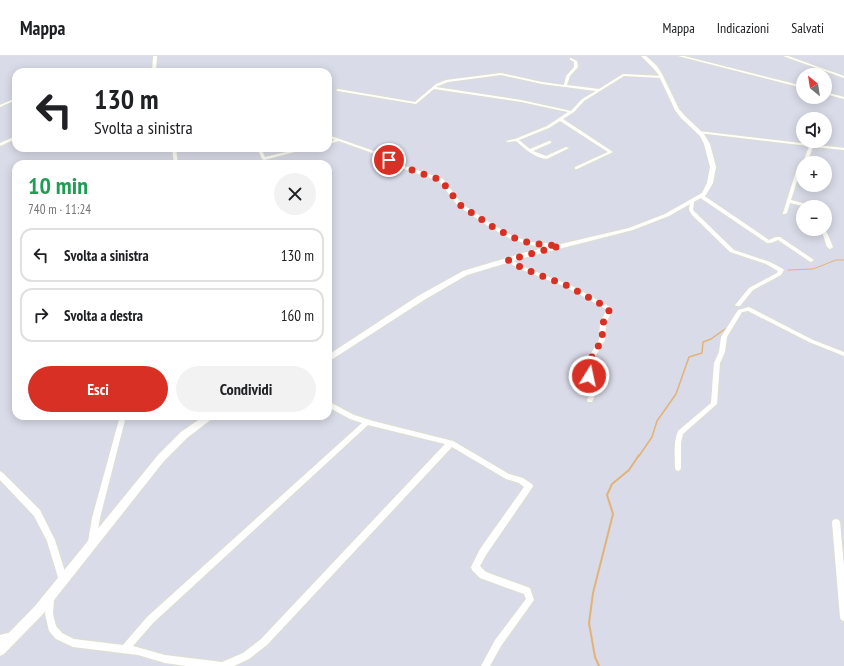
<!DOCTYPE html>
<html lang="it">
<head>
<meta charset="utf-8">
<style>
	:root { --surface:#fff; --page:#f2f2f2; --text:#202124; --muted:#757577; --line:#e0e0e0; --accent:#d93025 }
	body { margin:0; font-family:"PT Sans Narrow",sans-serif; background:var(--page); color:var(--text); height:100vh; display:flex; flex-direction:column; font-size:15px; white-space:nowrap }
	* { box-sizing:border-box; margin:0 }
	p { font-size:13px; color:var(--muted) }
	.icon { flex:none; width:22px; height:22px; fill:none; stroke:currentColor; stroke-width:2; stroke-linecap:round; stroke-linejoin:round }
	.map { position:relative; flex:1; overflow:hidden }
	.drawer { position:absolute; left:12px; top:104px; width:320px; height:260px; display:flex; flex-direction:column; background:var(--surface); border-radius:12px; box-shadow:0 2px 10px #0003 }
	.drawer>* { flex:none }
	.hud { position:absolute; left:12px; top:12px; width:320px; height:84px; border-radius:12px; box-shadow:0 2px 10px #0003; background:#fff; color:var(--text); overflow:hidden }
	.needle { width:26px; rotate:330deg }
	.tools { position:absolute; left:796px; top:12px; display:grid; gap:8px }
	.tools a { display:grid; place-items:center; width:36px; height:36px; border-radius:50%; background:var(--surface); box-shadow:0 2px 10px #0003; font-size:20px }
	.pin { position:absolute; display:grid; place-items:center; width:34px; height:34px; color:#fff; margin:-17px; border:2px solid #fff; border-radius:50%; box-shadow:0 1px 4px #0007 }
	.me { position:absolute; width:44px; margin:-22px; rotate:10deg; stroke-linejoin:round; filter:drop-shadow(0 0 3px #0008) }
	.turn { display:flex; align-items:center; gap:14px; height:84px; padding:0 16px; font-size:18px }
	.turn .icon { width:52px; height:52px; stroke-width:2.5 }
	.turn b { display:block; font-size:28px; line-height:34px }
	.round { display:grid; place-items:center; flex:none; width:42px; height:42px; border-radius:21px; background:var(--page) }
	.headline { display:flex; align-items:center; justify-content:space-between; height:68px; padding:0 16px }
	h1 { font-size:24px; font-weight:600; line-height:30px; color:#1e9e55 }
	.button { display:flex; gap:8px; margin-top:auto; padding:8px 16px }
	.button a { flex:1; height:46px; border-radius:24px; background:var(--accent); color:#fff; font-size:16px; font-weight:600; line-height:46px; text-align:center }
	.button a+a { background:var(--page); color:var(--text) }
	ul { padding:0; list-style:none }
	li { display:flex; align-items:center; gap:12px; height:54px; margin:0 8px 6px; padding:0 8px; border:2px solid var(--line); border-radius:12px }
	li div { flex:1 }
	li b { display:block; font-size:15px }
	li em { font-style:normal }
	header { display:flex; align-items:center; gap:24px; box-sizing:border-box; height:56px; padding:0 20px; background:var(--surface); border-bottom:1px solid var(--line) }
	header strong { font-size:19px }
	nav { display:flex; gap:22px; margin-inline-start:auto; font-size:14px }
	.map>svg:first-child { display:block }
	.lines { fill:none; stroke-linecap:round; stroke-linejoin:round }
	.stream-far2 { stroke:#e2b375; stroke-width:1 }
	.stream-far1 { stroke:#e2b375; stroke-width:1.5 }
	.stream { stroke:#e2b375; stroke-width:2 }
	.minor-casing { stroke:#dddfcf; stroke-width:2 }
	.tertiary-casing { stroke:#dddfcf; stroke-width:2 }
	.secondary-casing { stroke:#dddfcf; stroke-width:2 }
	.minor { fill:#fff; fill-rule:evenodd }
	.tertiary { fill:#fff; fill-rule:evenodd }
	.secondary { fill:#fff; fill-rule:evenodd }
	.route { stroke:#d93025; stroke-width:7; stroke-dasharray:0 12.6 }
</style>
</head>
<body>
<header>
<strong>Mappa</strong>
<nav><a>Mappa</a><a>Indicazioni</a><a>Salvati</a></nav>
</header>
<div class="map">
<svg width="844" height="610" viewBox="0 0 844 610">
	<rect width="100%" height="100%" fill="#d9dbe8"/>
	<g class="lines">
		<path class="stream-far2" d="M788 214 813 213 836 204H844"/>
		<path class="stream-far1" d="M639 400 652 381 657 365 676 338 689 301 702 297 703 286 711 283 725 273"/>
		<path class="stream" d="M599 610 595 601 589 567 593 537 613 458 607 439 612 428 629 414 639 399"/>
		<defs>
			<g id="minor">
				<path d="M153 0H157L156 16H152Z"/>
				<path d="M678 0H684L803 30V32Z"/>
				<path d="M783 0H788L844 20V22Z"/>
				<path d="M571 2 577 5 578 11 570 20 567 29 599 33 623 18 662 20 664 21 662 22 624 20 584 45 574 56 563 63 613 96 577 113H575V111L608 96 560 65 549 72 519 84 530 93 549 85H551V87L533 95 546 100 566 91 569 92 547 103C535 102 525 93 516 85L508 86 506 85 515 83 547 70 568 56 521 46 434 33 416 48 338 35 336 34 338 33 415 46 436 28 446 24 501 17 542 26 564 29 566 20 574 11V6L569 3ZM501 19 542 28 596 35 582 43 571 55 521 44 436 31 448 26Z"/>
				<path d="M825 36 844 41V43L825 38Z"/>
				<path d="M16 42V44L0 51V49Z"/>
				<path d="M698 75 844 92V94L813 91 807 107H803L809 90 699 77H698Z"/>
				<path d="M328 79 377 96 405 110 443 123 462 148 495 170 513 180 530 186 560 188 562 190 560 192 530 189 509 182 491 172 458 150 439 125 401 112 375 98 339 85 328 88V86L335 84 328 81Z"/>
				<path d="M16 80V83L0 90V87Z"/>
				<path d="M172 92H176L178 108H174Z"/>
				<path d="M257 92H261L265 101 303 92H310L264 104 262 103Z"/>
				<path d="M801 110H803V113L800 116 791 144 815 150V151H807L790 147 787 157 785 158H783V157L796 115Z"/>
				<path d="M699 139H703L769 184 776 181H780L814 204 811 206 809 205 778 184 771 187H767L699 141Z"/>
				<path d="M690 145H694V146L693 154 696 157 734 194 770 206 783 213 784 214 781 219 753 234 740 250H736L735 249 736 248 749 232 777 217 778 215 766 208 730 196 692 159 689 154Z"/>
				<path d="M825 172 833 191 832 192 830 193 827 191 821 173Z"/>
				<path d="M508 202 524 211 570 229 610 251 612 255 606 267 605 284 593 304 592 324 595 339 592 346H588L587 344 589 339 586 324 587 304 599 284 600 267 606 255V253L566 231 520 213 506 205V203Z"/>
				<path d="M749 251 813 284 844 296V300L809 286 748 255 742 256 727 281 725 296 720 307 717 348 683 378 681 387V412L680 414 678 415 676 414 675 412C675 400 673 387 678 375L711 347 714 307 719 296 721 281 738 254Z"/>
				<path d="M328 345 354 359 373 365 453 385 509 418 523 422 532 428 533 430 532 432 486 499 480 510 486 516 530 532 534 544 501 590 490 610H481L495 584 526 543 524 538 480 522 472 514 471 511 480 493 524 431 519 427 506 423 452 391 267 589 249 603 234 610H186L165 607 138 599 73 591 56 583 49 575 45 558 46 543 47 540 50 539 53 540 54 543 53 558 56 570 62 577 74 583 123 589 147 561 362 367 350 363 328 351ZM368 369 445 388 261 583 243 597 222 606 165 599 133 590 153 567Z"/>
				<path d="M120 360H126L100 462 96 486 95 489 92 490 89 489 88 486 92 462Z"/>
				<path d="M836 463 839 464 840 466 844 510V565L841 564 840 561 832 466 833 464Z"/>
				<path d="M12 576 15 577 16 580 15 583 0 587V579Z"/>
			</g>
			<path id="tertiary" d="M0 415 3 417 40 454 55 484 68 525 66 528 63 530 60 528 47 485 34 460 0 424Z"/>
			<g id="secondary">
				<path d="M641 0H646L657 10 662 18 679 53 685 60 704 78 710 88 716 111 713 127 706 139 669 160 633 174 527 201 467 219 424 244 328 306V299L418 240 463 215 523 197 629 172 665 158 702 137 707 127 710 111 704 88 700 80 681 62 675 54 658 18 653 12Z"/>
				<path d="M204 360H214L213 362 187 382 164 405 43 558 4 598 0 600V586L35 550 158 399 181 376Z"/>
			</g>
		</defs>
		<use href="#minor" class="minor-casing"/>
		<use href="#tertiary" class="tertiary-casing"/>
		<use href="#secondary" class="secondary-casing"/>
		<use href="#minor" class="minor"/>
		<use href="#tertiary" class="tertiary"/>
		<use href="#secondary" class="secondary"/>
	</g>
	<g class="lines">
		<path class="route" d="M389 104 403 111 441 124 460 149 493 171 512 181 530 187 560 190 508 204 522 212 568 230 608 252 609 255 603 267 602 284 590 304 589 320"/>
	</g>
</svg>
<div class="tools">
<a><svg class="needle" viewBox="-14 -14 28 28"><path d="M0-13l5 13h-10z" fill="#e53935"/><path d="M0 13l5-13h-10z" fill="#757577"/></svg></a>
<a><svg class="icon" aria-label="sound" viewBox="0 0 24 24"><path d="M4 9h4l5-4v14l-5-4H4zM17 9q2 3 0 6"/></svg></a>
<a>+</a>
<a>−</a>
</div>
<div class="pin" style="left:389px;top:104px;background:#d93025"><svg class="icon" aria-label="arrive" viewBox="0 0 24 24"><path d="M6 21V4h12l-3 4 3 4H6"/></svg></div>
<svg class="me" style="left:589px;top:320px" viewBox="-20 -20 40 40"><circle r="17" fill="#d93025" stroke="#fff" stroke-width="3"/><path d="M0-11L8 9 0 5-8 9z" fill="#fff"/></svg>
<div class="hud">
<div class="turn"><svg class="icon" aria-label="left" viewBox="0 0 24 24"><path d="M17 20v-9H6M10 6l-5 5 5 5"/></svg><div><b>130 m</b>Svolta a sinistra</div></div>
</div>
<section class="drawer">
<div class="headline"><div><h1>10 min</h1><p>740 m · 11:24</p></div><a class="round"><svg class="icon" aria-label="close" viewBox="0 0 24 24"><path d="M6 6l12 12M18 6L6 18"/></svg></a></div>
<ul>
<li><svg class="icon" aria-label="left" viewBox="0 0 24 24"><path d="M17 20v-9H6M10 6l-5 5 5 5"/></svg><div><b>Svolta a sinistra</b></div><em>130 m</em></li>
<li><svg class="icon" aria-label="right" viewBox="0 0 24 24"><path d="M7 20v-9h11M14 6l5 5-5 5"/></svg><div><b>Svolta a destra</b></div><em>160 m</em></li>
</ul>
<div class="button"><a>Esci</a><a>Condividi</a></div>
</section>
</div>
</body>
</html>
